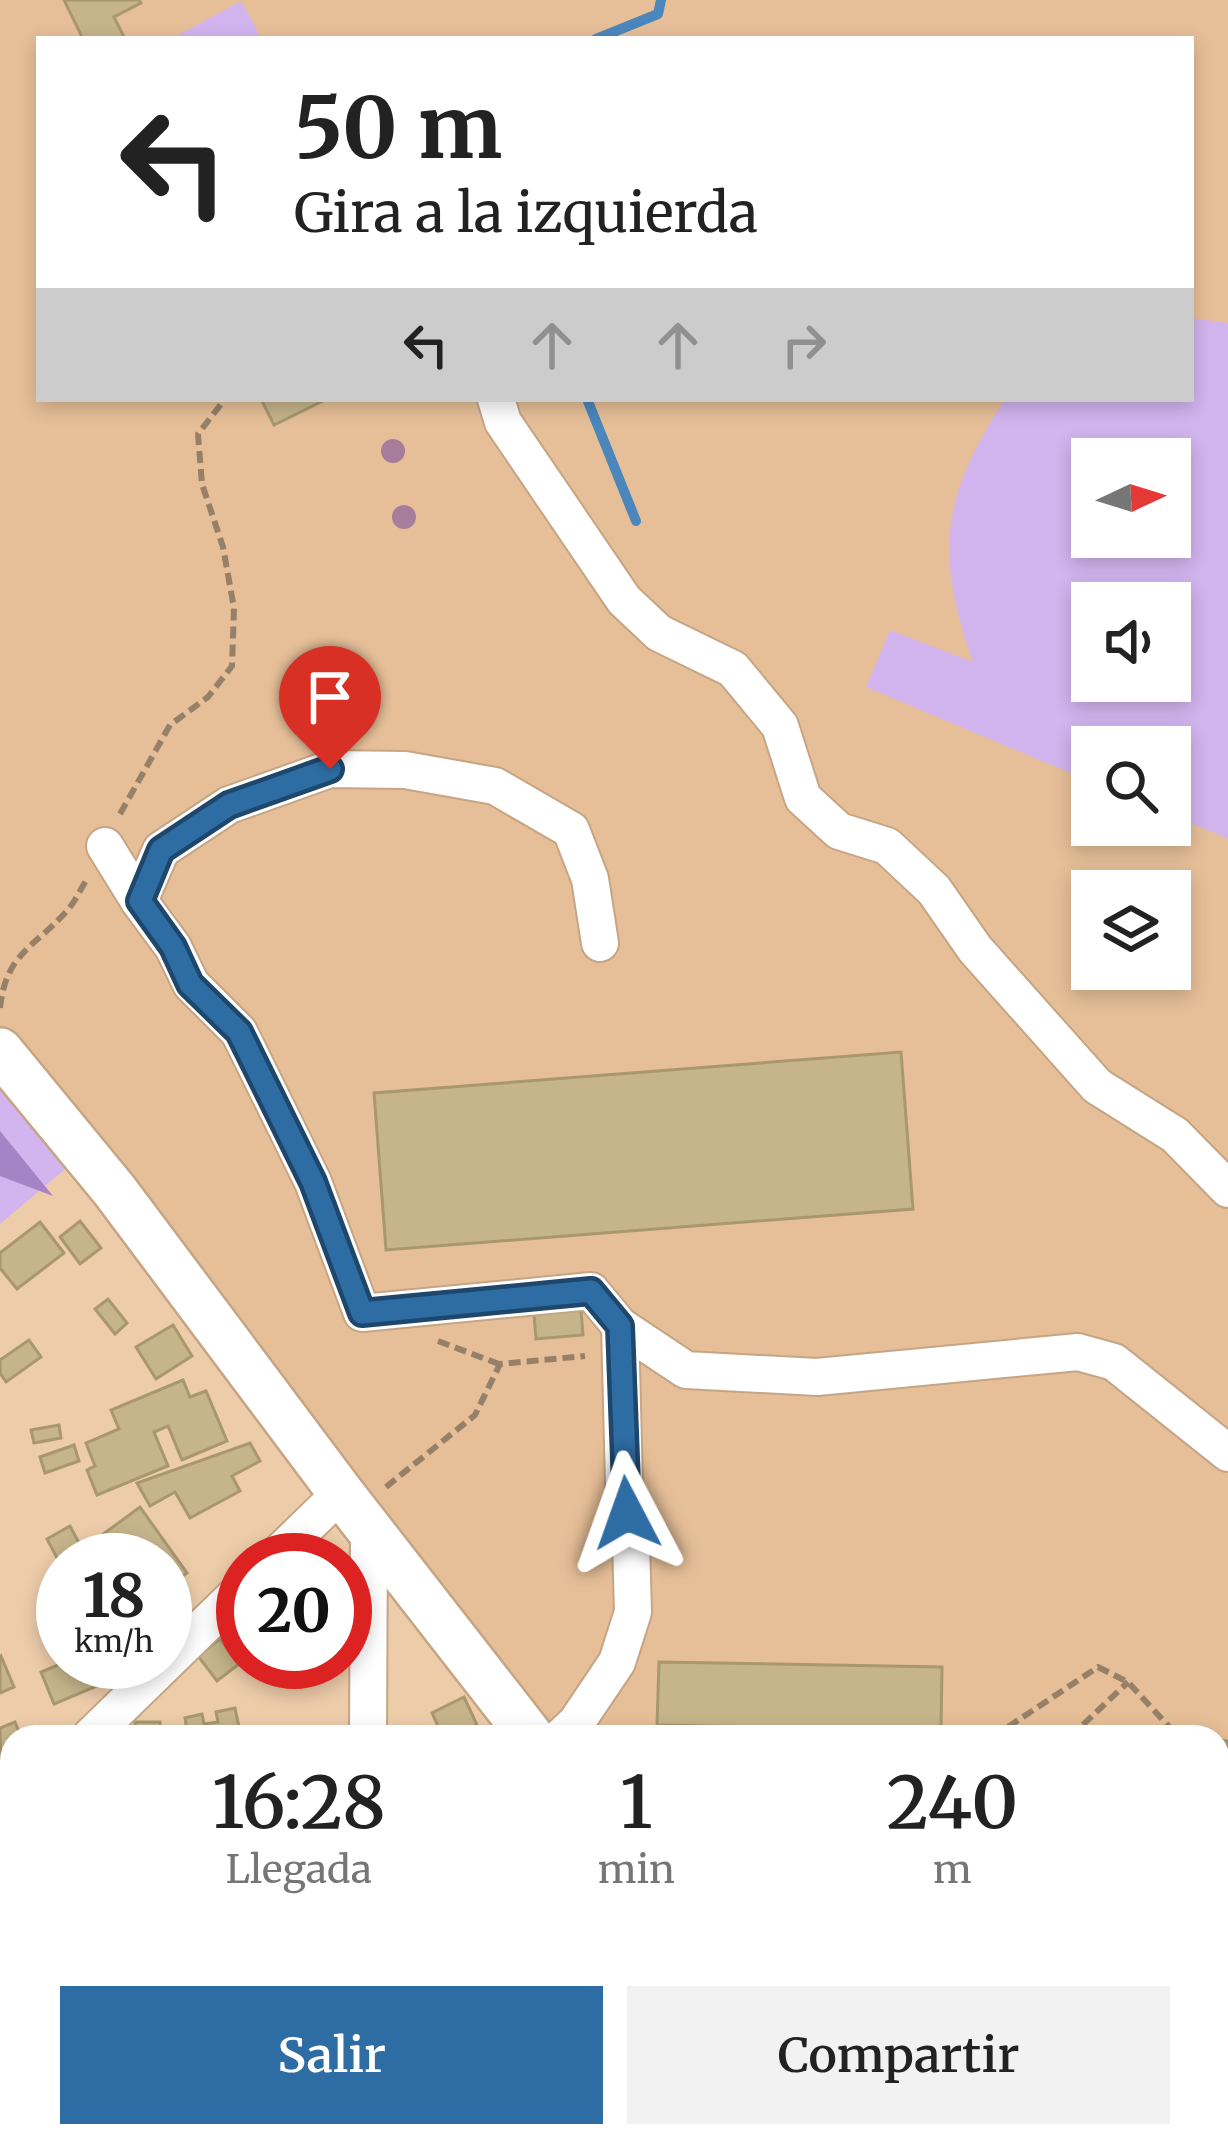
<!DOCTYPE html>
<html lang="es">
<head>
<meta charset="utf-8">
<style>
	:root { --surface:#fff; --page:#f2f2f2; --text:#222; --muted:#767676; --accent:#2e6da4 }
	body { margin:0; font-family:Merriweather,serif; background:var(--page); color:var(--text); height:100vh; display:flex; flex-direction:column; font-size:45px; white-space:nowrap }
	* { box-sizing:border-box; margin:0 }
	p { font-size:39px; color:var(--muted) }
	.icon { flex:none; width:66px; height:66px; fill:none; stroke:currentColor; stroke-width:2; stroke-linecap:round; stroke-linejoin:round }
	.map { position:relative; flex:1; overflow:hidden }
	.side { position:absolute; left:0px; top:1725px; width:1230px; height:423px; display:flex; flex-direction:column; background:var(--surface); border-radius:36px 36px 0 0; box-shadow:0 6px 18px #0003 }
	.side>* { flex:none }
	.top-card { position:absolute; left:36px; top:36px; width:1158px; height:366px; border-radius:0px; box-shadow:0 6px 18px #0003; background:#fff; color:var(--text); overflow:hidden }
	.needle { width:78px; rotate:86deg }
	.buttons { position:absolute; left:1071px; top:438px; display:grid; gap:24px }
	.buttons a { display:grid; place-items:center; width:120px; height:120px; border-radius:0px; background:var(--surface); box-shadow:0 6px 18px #0003; font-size:60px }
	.speed { position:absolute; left:36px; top:1533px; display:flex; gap:24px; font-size:60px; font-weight:700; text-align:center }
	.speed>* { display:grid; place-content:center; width:156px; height:156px; border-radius:50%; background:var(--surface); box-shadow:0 6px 18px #0003; line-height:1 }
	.speed small { font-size:30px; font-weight:400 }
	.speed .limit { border:18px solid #d22; background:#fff; color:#111 }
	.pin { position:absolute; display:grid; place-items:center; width:102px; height:102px; color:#fff; margin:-123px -51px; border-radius:50% 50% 50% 0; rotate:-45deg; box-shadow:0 0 12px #0007 }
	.pin .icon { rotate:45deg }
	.me { position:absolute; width:132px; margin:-66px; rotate:356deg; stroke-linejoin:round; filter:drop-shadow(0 0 9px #0008) }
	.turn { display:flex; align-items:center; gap:42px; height:252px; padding:0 60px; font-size:54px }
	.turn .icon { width:156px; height:156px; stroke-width:2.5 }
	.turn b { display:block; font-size:84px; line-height:102px }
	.lanes { display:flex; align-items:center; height:114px; padding:0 60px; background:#0003; justify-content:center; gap:60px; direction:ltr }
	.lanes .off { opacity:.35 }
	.eta { display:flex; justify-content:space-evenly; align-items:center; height:204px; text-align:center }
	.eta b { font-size:72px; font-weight:600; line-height:84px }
	.action { display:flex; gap:24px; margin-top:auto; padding:24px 60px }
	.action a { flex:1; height:138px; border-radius:0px; background:var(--accent); color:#fff; font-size:48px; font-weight:600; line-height:138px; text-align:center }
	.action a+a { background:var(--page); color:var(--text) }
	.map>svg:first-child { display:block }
	.built { fill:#e6bf98; fill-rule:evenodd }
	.green { fill:#d2b4ee; fill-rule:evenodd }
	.forest { fill:#a683c5 }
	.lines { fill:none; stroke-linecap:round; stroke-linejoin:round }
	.stream { stroke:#4b87bd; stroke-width:10 }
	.building { fill:#c6b48b; stroke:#a8976f; stroke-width:3 }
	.minor-casing { stroke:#c5a584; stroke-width:40 }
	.major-casing { stroke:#c5a584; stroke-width:50 }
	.path { stroke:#968068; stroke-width:6; stroke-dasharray:12 6; stroke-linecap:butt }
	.minor { stroke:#fff; stroke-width:36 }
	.major { stroke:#fff; stroke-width:45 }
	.tree { fill:#a67e9b }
	.route-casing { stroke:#1e476b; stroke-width:30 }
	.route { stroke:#2e6da4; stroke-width:21 }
</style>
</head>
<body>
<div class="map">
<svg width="1228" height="2147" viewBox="0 0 1228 2147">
	<rect width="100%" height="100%" fill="#edccaa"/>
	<path class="built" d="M0 0H1228V2147H861L852 2136H1218V1737H541L0 1047ZM39 39H1191V399H39ZM1092 459H1170V537H1092ZM1092 603H1170V681H1092ZM1092 747H1170V825H1092ZM1092 891H1170V969H1092Z"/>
	<g class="green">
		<path d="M241 1 262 39H171Z"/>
		<path d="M1191 318 1228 323V839L1170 814V747H1092V782L866 687 890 630 973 662C936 555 940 502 1001 405L1008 399H1191ZM1092 459H1170V537H1092ZM1092 603H1170V681H1092Z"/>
		<path d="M0 1077 71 1164 0 1224Z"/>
	</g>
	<path class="forest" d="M0 1131 53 1196 0 1176Z"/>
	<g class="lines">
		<g class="stream">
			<path d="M596 39 658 14 661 0"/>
			<path d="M587 399 636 521"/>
		</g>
	</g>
	<g class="building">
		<path d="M64 0H139L141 3 114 17 125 39H83Z"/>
		<path d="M261 399H327L274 425Z"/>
		<path d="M901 1052 913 1209 386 1250 374 1093Z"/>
		<path d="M80 1221 101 1248 80 1264 60 1237Z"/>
		<path d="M40 1222 64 1253 17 1289 0 1268V1253Z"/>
		<path d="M108 1299 127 1323 115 1334 95 1309Z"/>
		<path d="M581 1310 583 1335 536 1339 534 1314Z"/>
		<path d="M173 1325 192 1356 156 1379 136 1347Z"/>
		<path d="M29 1340 41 1357 6 1382 0 1373V1360Z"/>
		<path d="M183 1380 190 1397 206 1391 227 1441 182 1460 168 1426 154 1432 168 1466 97 1495 87 1470 95 1466 86 1443 119 1429 111 1410Z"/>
		<path d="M59 1425 61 1438 34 1443 31 1430Z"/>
		<path d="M250 1443 260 1461 232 1476 240 1491 190 1518 175 1492 150 1506 137 1483Z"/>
		<path d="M74 1445 79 1461 45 1473 40 1457Z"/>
		<path d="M140 1507 187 1573 165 1589V1560H120L102 1535Z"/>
		<path d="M70 1526 88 1560H63V1569L47 1539Z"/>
		<path d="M220 1639 239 1664 217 1681 198 1656Z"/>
		<path d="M1 1656 14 1687 0 1693V1657Z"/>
		<path d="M65 1662H124L128 1673 54 1704 41 1672Z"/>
		<path d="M659 1662 942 1667 941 1730 657 1725Z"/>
		<path d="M464 1697 477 1725 443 1737 432 1713Z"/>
		<path d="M235 1708 241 1737H175V1733L187 1731 185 1718 202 1714 204 1724 218 1722 216 1712Z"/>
		<path d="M15 1722 21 1737H12V1759L1 1764 0 1728Z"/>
		<rect x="135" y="1722" width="25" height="15"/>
		<path d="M1218 1740 1228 1741V1789L1218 1788Z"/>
		<path d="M1218 1978 1228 1979V2098L1218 2096Z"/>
		<rect x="18" y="2136" width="21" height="11"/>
		<rect x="123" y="2136" width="42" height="11"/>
		<rect x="514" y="2136" width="41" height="11"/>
		<path d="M702 2136H747V2147H656V2137Z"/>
	</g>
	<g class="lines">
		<defs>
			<g id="minor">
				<path d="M496 399 503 422 624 600 659 633 733 669 780 726 803 798 839 831 887 846 934 890 975 949 1097 1086 1175 1135 1228 1189"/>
				<path d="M105 846 139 901"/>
				<path d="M620 1326 686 1370 817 1377 1078 1352 1114 1362 1228 1453"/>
				<path d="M272 1560 341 1493"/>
				<path d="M90 1737 243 1588"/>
				<path d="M368 1737 369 1528"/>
				<path d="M561 1737 576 1723 617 1662 633 1612 631 1543 624 1483 620 1326 591 1291 362 1313 313 1182 239 1032 191 984 173 947 139 901 161 850 229 805 330 769 405 770 495 786 571 830 590 879 600 943"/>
				<path d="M0 1825 12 1813"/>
				<path d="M366 2147V2136"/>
			</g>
			<g id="major">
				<path d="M0 1051 115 1191 341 1493 531 1737"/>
				<path d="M832 2136 840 2147"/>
			</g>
		</defs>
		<use href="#minor" class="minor-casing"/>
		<use href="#major" class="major-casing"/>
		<g class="path">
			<path d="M120 814 170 725 208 697 232 666 234 608 223 547 202 484 198 434 225 399"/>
			<path d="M0 1008C6 954 32 949 65 913 74 904 80 890 87 879"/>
			<path d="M438 1341 499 1364"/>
			<path d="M386 1487 475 1415 500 1364 585 1356"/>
			<path d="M993 1737 1098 1667 1128 1682 1173 1731 1192 1735"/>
			<path d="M1070 1737 1128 1682"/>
			<path d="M1221 1915 1228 1916"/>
			<path d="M1066 2136 1072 2147"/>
		</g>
		<use href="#minor" class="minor"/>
		<use href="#major" class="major"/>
	</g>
	<g class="tree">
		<circle cx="393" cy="451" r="12"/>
		<circle cx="404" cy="517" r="12"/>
	</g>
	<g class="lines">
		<defs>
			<path id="route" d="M330 769 229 805 161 850 140 901 173 947 190 984 239 1032 313 1182 362 1313 591 1291 620 1326 627 1513"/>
		</defs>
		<use href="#route" class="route-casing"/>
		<use href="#route" class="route"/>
	</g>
</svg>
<div class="buttons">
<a><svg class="needle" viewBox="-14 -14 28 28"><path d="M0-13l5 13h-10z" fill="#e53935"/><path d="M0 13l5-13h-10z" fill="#767676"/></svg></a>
<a><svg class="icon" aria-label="sound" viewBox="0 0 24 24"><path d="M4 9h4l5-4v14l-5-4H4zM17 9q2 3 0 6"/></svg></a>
<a><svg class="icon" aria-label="search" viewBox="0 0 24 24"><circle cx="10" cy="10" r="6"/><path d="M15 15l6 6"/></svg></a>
<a><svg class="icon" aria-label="layers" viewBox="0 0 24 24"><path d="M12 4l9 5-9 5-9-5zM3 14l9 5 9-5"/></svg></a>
</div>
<div class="speed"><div>18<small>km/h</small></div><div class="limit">20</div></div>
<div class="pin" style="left:330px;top:769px;background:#d93025"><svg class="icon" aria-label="arrive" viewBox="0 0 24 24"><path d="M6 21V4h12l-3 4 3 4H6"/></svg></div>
<svg class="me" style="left:627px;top:1513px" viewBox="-20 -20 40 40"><path d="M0-17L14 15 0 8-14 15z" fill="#2e6da4" stroke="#fff" stroke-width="4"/></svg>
<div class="top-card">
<div class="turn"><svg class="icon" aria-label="left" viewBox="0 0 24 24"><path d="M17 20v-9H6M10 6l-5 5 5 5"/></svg><div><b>50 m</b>Gira a la izquierda</div></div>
<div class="lanes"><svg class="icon" aria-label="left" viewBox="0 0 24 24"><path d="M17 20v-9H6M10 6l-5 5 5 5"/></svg><svg class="icon off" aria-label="ahead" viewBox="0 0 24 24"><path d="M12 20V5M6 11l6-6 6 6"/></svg><svg class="icon off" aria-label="ahead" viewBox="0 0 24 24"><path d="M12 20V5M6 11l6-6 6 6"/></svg><svg class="icon off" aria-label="right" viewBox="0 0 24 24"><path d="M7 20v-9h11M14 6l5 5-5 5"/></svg></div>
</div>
<section class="side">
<div class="eta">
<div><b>16:28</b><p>Llegada</p></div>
<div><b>1</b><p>min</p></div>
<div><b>240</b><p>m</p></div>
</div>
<div class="action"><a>Salir</a><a>Compartir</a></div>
</section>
</div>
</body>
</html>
